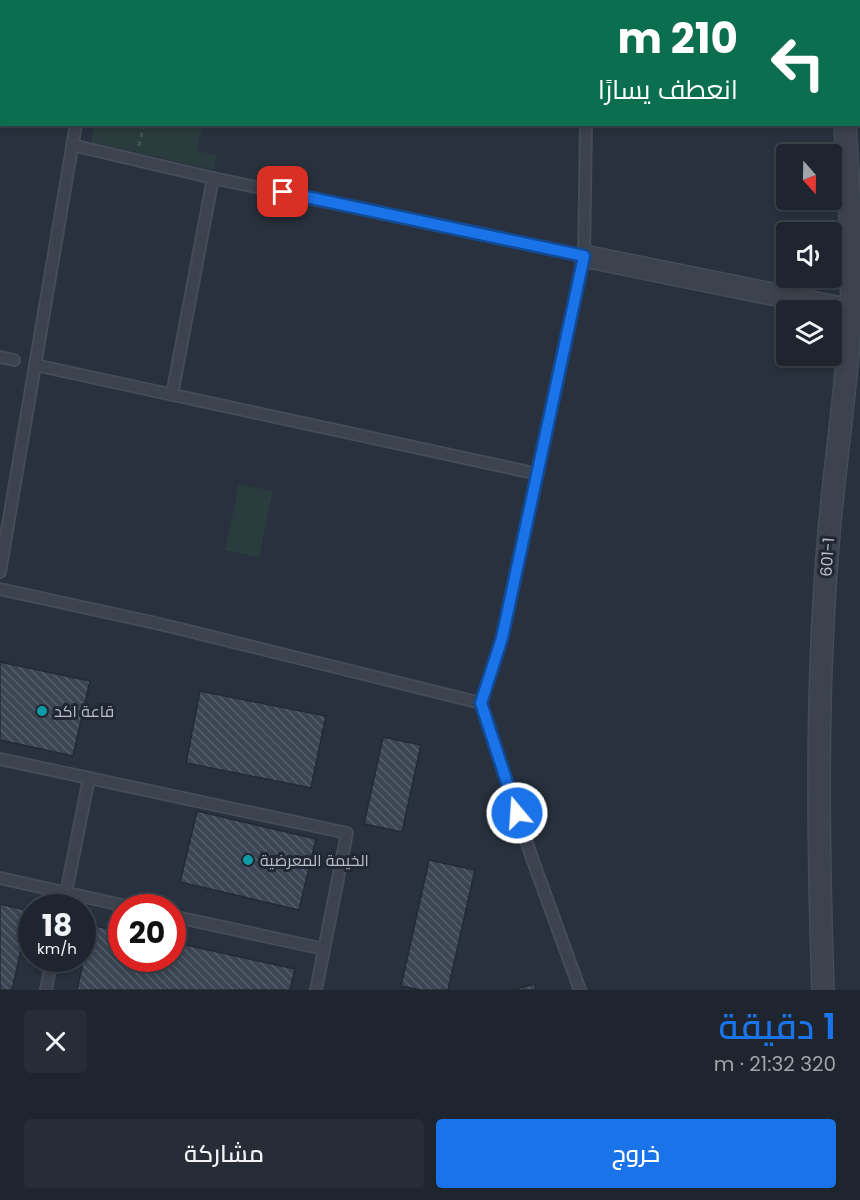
<!DOCTYPE html>
<html lang="ar">
<head>
<meta charset="utf-8">
<style>
	:root { --surface:#1e252e; --page:#262d36; --text:#f1f3f6; --muted:#a1a5aa; --line:#3c424a; --accent:#1a73e8 }
	body { margin:0; font-family:Poppins,Cairo,sans-serif; background:var(--page); color:var(--text); direction:rtl; height:100vh; display:flex; flex-direction:column; font-size:22px; white-space:nowrap }
	* { box-sizing:border-box; margin:0 }
	p { font-size:20px; color:var(--muted) }
	.icon { flex:none; width:33px; height:33px; fill:none; stroke:currentColor; stroke-width:2; stroke-linecap:round; stroke-linejoin:round }
	.map { position:relative; height:990px; overflow:hidden; direction:ltr }
	.side { display:flex; flex-direction:column; background:var(--surface); flex:1 }
	.side>* { flex:none }
	.hud { position:absolute; left:0px; top:0px; width:861px; height:126px; box-shadow:0 3px 9px #0003,0 0 0 2px var(--line); direction:rtl; background:#0b6e4f; color:#fff; overflow:hidden }
	.needle { width:39px; rotate:160deg }
	.fabs { position:absolute; left:776px; top:144px; display:grid; gap:12px }
	.fabs a { display:grid; place-items:center; width:66px; height:66px; border-radius:6px; background:var(--surface); box-shadow:0 3px 9px #0003,0 0 0 2px var(--line); font-size:30px }
	.speed { position:absolute; left:18px; top:894px; display:flex; gap:12px; font-size:30px; font-weight:700; text-align:center }
	.speed>* { display:grid; place-content:center; width:78px; height:78px; border-radius:50%; background:var(--surface); box-shadow:0 3px 9px #0003,0 0 0 2px var(--line); line-height:1 }
	.speed small { font-size:15px; font-weight:400 }
	.speed .limit { border:9px solid #d22; background:#fff; color:#111 }
	.pin { position:absolute; display:grid; place-items:center; width:51px; height:51px; color:#fff; margin:-26px; border-radius:12px; box-shadow:0 3px 9px #0006 }
	.me { position:absolute; width:66px; margin:-33px; rotate:342deg; stroke-linejoin:round; filter:drop-shadow(0 0 4px #0008) }
	.turn { display:flex; align-items:center; gap:21px; height:126px; padding:0 24px; font-size:27px }
	.turn .icon { width:78px; height:78px; stroke-width:2.5 }
	.turn b { display:block; font-size:42px; line-height:51px }
	.round { display:grid; place-items:center; flex:none; width:63px; height:63px; border-radius:6px; background:var(--page) }
	.head { display:flex; align-items:center; justify-content:space-between; height:102px; padding:0 24px }
	h1 { font-size:36px; font-weight:600; line-height:45px; color:var(--accent) }
	.button { display:flex; gap:12px; margin-top:auto; padding:12px 24px }
	.button a { flex:1; height:69px; border-radius:6px; background:var(--accent); color:#fff; font-size:24px; font-weight:600; line-height:69px; text-align:center }
	.button a+a { background:var(--page); color:var(--text) }
	.map>svg:first-child { display:block }
	.grass { fill:#2a3c3e }
	.building { fill:url(#building-back-hatch); stroke:#232a35; stroke-width:1.5 }
	.lines { fill:none; stroke-linecap:round; stroke-linejoin:round }
	.service-casing { stroke:#454c57; stroke-width:14 }
	.minor-casing { stroke:#454c57; stroke-width:24 }
	.path { stroke:#435556; stroke-width:3; stroke-dasharray:4.5 4.5; stroke-linecap:butt }
	.service { stroke:#3c434e; stroke-width:10 }
	.minor { stroke:#3c434e; stroke-width:21 }
	.route-casing { stroke:#114b97; stroke-width:15 }
	.route { stroke:#1a73e8; stroke-width:10 }
	.culture-dot { fill:#0f9aa8; stroke:#212833; stroke-width:2 }
	.labels { text-anchor:middle; stroke-width:6; stroke-linejoin:round; paint-order:stroke }
	.street-label { font-size:16px; fill:#b8bec8; stroke:#212833 }
	.poi-label { font-size:16px; fill:#b8bec8; stroke:#212833; text-anchor:start }
</style>
</head>
<body>
<div class="map">
<svg width="860" height="990" viewBox="0 0 860 990">
	<defs>
		<pattern id="building-back-hatch" width="6" height="6" patternUnits="userSpaceOnUse" patternTransform="scale(1.5)"><rect width="6" height="6" fill="#3b4553"/><path d="M-1 5l2 2M0 0l6 6M5-1l2 2" fill="none" stroke="#555e6a"/></pattern>
	</defs>
	<rect width="100%" height="100%" fill="#28313d"/>
	<g class="grass">
		<path d="M94 125H202L197 151 217 155 214 170 91 142Z"/>
		<path d="M239 484 273 491 259 557 225 550Z"/>
	</g>
	<g class="building">
		<path d="M0 662 90 681 73 756 0 740Z"/>
		<path d="M200 691 326 716 311 788 186 763Z"/>
		<path d="M383 737 421 745 402 832 364 824Z"/>
		<path d="M197 811 316 839 299 910 180 882Z"/>
		<path d="M429 860 475 870 448 990H420L401 986Z"/>
		<path d="M0 904 30 911 12 990H0Z"/>
		<path d="M91 925 122 932V958H172V942L295 969 290 990H77Z"/>
		<path d="M535 984 536 990H512Z"/>
	</g>
	<g class="lines">
		<defs>
			<g id="service">
				<path d="M577 0V2"/>
				<path d="M96 2 97 0"/>
				<path d="M72 145 213 178 584 256"/>
				<path d="M0 357 14 360"/>
				<path d="M35 365 538 474"/>
				<path d="M172 395 213 178"/>
				<path d="M0 572 76 124"/>
				<path d="M0 589 160 624 481 703"/>
				<path d="M0 759 347 833 316 990"/>
				<path d="M0 878 135 908"/>
				<path d="M63 908 89 778"/>
				<path d="M172 916 324 949"/>
				<path d="M46 990 52 958"/>
				<path d="M580 990 532 858 481 703 502 638 584 256 586 124"/>
			</g>
			<g id="minor">
				<path d="M835 0V2"/>
				<path d="M584 256 851 310"/>
				<path d="M823 990C818 842 816 693 828 545 834 467 847 389 851 310 854 249 848 186 845 124"/>
			</g>
		</defs>
		<use href="#service" class="service-casing"/>
		<use href="#minor" class="minor-casing"/>
		<g class="path">
			<path d="M173 2V0"/>
			<path d="M139 146 144 124"/>
		</g>
		<use href="#service" class="service"/>
		<use href="#minor" class="minor"/>
	</g>
	<g class="lines">
		<defs>
			<path id="route" d="M283 192 584 256 502 638 481 703 517 813"/>
		</defs>
		<use href="#route" class="route-casing"/>
		<use href="#route" class="route"/>
	</g>
	<g class="culture-dot">
		<circle cx="42" cy="711" r="6"/>
		<circle cx="248" cy="860" r="6"/>
	</g>
	<g class="labels">
		<g class="street-label">
			<text transform="translate(827 557) rotate(-86)" y="6">601-1</text>
		</g>
		<g class="poi-label">
			<text x="54" y="717">قاعة اكد</text>
			<text x="260" y="866">الخيمة المعرضية</text>
		</g>
	</g>
</svg>
<div class="fabs">
<a><svg class="needle" viewBox="-14 -14 28 28"><path d="M0-13l5 13h-10z" fill="#e53935"/><path d="M0 13l5-13h-10z" fill="#a1a5aa"/></svg></a>
<a><svg class="icon" aria-label="sound" viewBox="0 0 24 24"><path d="M4 9h4l5-4v14l-5-4H4zM17 9q2 3 0 6"/></svg></a>
<a><svg class="icon" aria-label="layers" viewBox="0 0 24 24"><path d="M12 4l9 5-9 5-9-5zM3 14l9 5 9-5"/></svg></a>
</div>
<div class="speed"><div>18<small>km/h</small></div><div class="limit">20</div></div>
<div class="pin" style="left:283px;top:192px;background:#d93025"><svg class="icon" aria-label="arrive" viewBox="0 0 24 24"><path d="M6 21V4h12l-3 4 3 4H6"/></svg></div>
<svg class="me" style="left:517px;top:813px" viewBox="-20 -20 40 40"><circle r="17" fill="#1a73e8" stroke="#fff" stroke-width="3"/><path d="M0-11L8 9 0 5-8 9z" fill="#fff"/></svg>
<div class="hud">
<div class="turn"><svg class="icon" aria-label="left" viewBox="0 0 24 24"><path d="M17 20v-9H6M10 6l-5 5 5 5"/></svg><div><b>210 m</b>انعطف يسارًا</div></div>
</div>
</div>
<section class="side">
<div class="head"><div><h1>1 دقيقة</h1><p>320 m · 21:32</p></div><a class="round"><svg class="icon" aria-label="close" viewBox="0 0 24 24"><path d="M6 6l12 12M18 6L6 18"/></svg></a></div>
<div class="button"><a>خروج</a><a>مشاركة</a></div>
</section>
</body>
</html>
